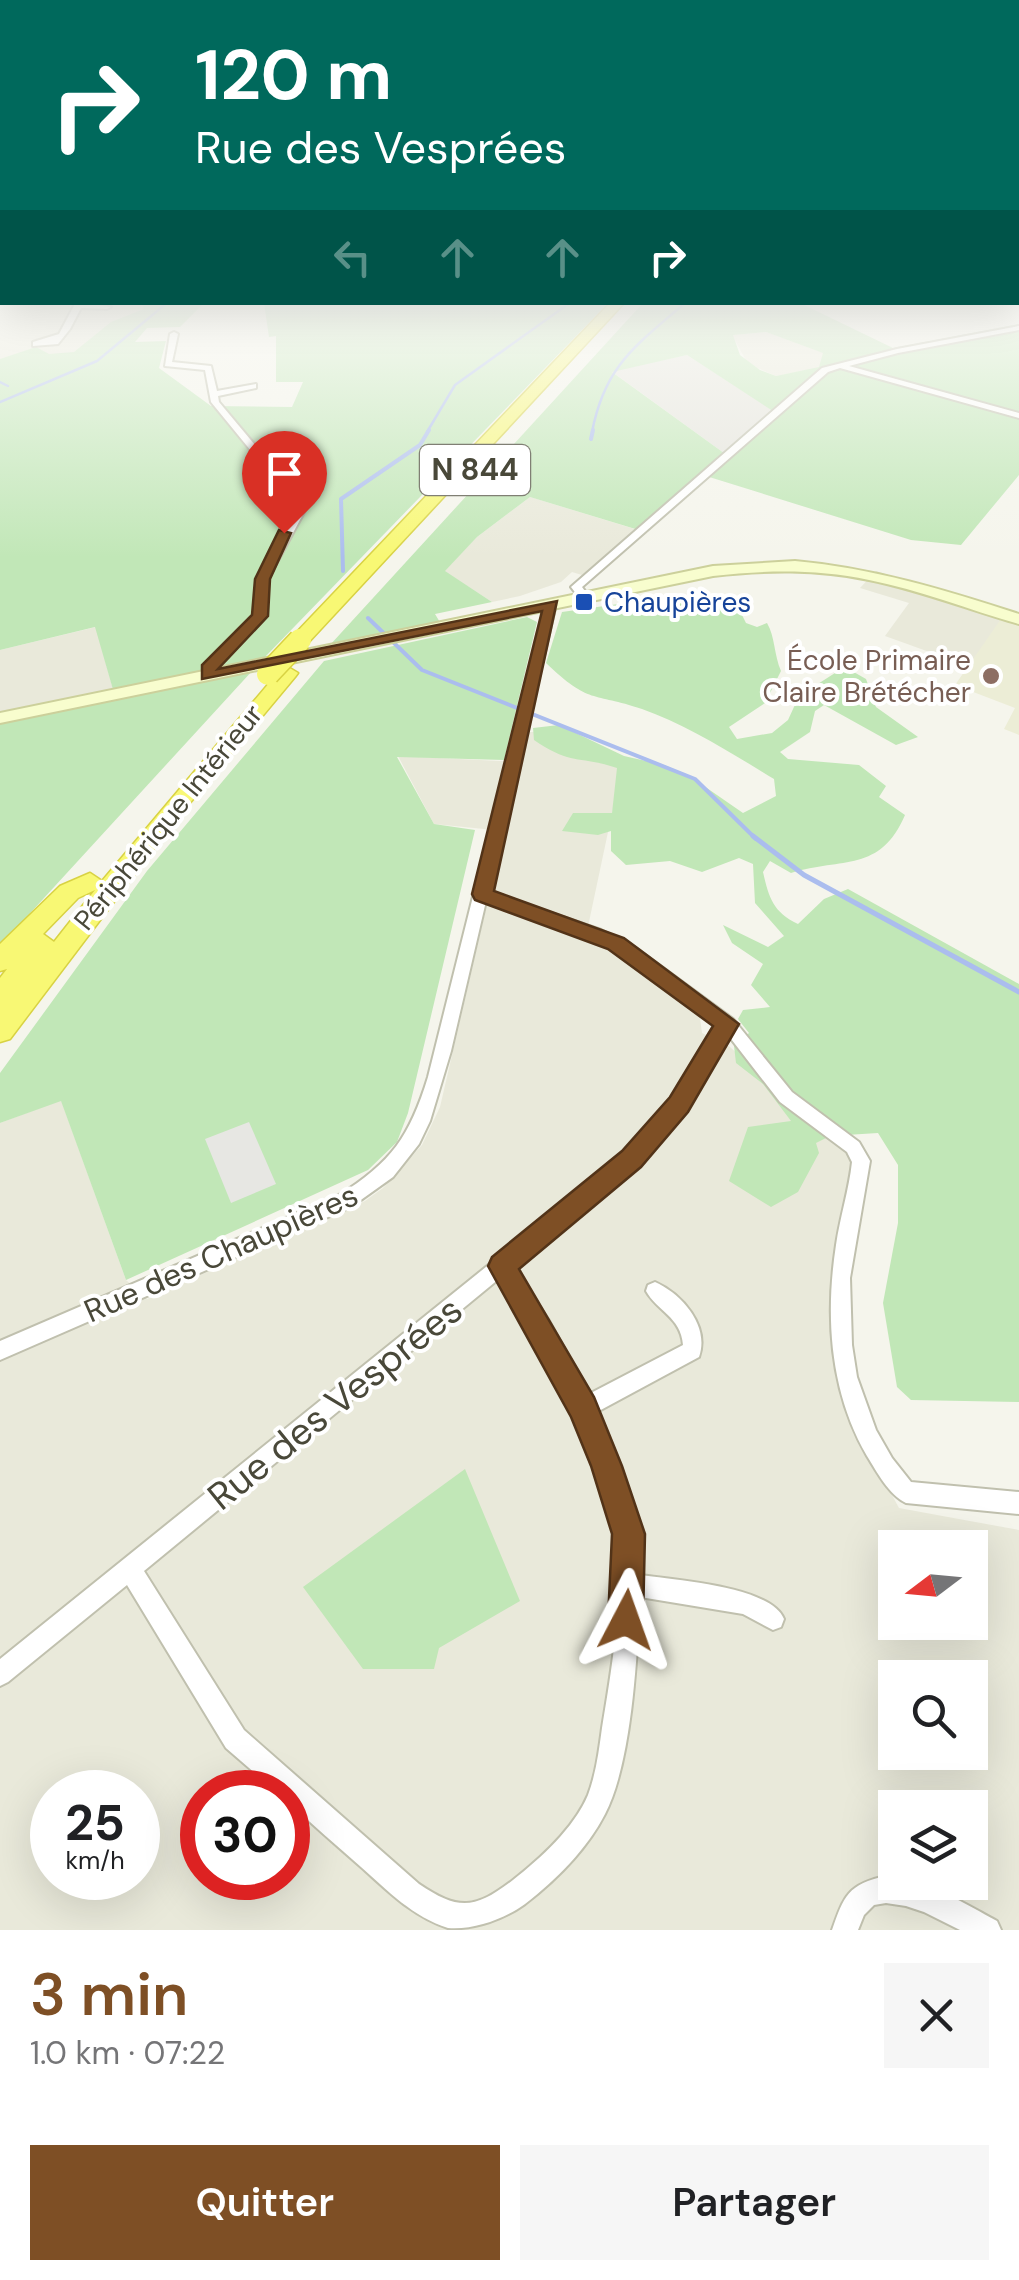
<!DOCTYPE html>
<html lang="fr">
<head>
<meta charset="utf-8">
<style>
	:root { --surface:#fff; --page:#f6f6f6; --text:#202124; --muted:#757577; --accent:#7e4f25 }
	body { margin:0; font-family:"DM Sans",sans-serif; background:var(--page); color:var(--text); height:100vh; display:flex; flex-direction:column; font-size:38px; white-space:nowrap }
	* { box-sizing:border-box; margin:0 }
	p { font-size:32px; color:var(--muted) }
	.icon { flex:none; width:55px; height:55px; fill:none; stroke:currentColor; stroke-width:2; stroke-linecap:round; stroke-linejoin:round }
	.map { position:relative; height:1930px; overflow:hidden }
	.panel { display:flex; flex-direction:column; background:var(--surface); flex:1 }
	.panel>* { flex:none }
	.top-card { position:absolute; left:0px; top:0px; width:1020px; height:305px; box-shadow:0 10px 40px #0002; background:#00695c; color:#fff; overflow:hidden }
	.needle { width:65px; rotate:254deg }
	.fabs { position:absolute; left:878px; top:1530px; display:grid; gap:20px }
	.fabs a { display:grid; place-items:center; width:110px; height:110px; border-radius:0px; background:var(--surface); box-shadow:0 10px 40px #0002; font-size:50px }
	.speed { position:absolute; left:30px; top:1770px; display:flex; gap:20px; font-size:50px; font-weight:700; text-align:center }
	.speed>* { display:grid; place-content:center; width:130px; height:130px; border-radius:50%; background:var(--surface); box-shadow:0 10px 40px #0002; line-height:1 }
	.speed small { font-size:25px; font-weight:400 }
	.speed .limit { border:15px solid #d22; background:#fff; color:#111 }
	.pin { position:absolute; display:grid; place-items:center; width:85px; height:85px; color:#fff; margin:-102px -42px; border-radius:50% 50% 50% 0; rotate:-45deg; box-shadow:0 0 10px #0007 }
	.pin .icon { rotate:45deg }
	.me { position:absolute; width:110px; margin:-55px; rotate:4deg; stroke-linejoin:round; filter:drop-shadow(0 0 8px #0008) }
	.turn { display:flex; align-items:center; gap:35px; height:210px; padding:0 30px; font-size:45px }
	.turn .icon { width:130px; height:130px; stroke-width:2.5 }
	.turn b { display:block; font-size:70px; line-height:85px }
	.lanes { display:flex; align-items:center; height:95px; padding:0 30px; background:#0003; justify-content:center; gap:50px; direction:ltr }
	.lanes .off { opacity:.35 }
	.round { display:grid; place-items:center; flex:none; width:105px; height:105px; border-radius:0px; background:var(--page) }
	.overview { display:flex; align-items:center; justify-content:space-between; height:170px; padding:0 30px }
	h1 { font-size:60px; font-weight:600; line-height:75px; color:var(--accent) }
	.action { display:flex; gap:20px; margin-top:auto; padding:20px 30px }
	.action a { flex:1; height:115px; border-radius:0px; background:var(--accent); color:#fff; font-size:40px; font-weight:600; line-height:115px; text-align:center }
	.action a+a { background:var(--page); color:var(--text) }
	.map>svg:first-child { display:block }
	.residential { fill:#e9e9da; fill-rule:evenodd }
	.industrial { fill:#e5e4dd }
	.education { fill:#ecedd6 }
	.green { fill:#c1e7b7; fill-rule:evenodd }
	.parking { fill:#e7e7e3 }
	.lines { fill:none; stroke-linecap:round; stroke-linejoin:round }
	.stream-far2 { stroke:#abbdee; stroke-width:2.5 }
	.stream-far1 { stroke:#abbdee; stroke-width:4 }
	.stream { stroke:#abbdee; stroke-width:5 }
	.street-casing { stroke:#c0c0ae; stroke-width:4 }
	.secondary-casing { stroke:#ccd09b; stroke-width:4 }
	.highway-casing { stroke:#d8d243; stroke-width:3 }
	.street { fill:#fff; fill-rule:evenodd }
	.secondary { fill:#f8fdce; fill-rule:evenodd }
	.highway { fill:#f8f874; fill-rule:evenodd }
	.highway-bridge-casing { stroke:#d8d243; stroke-width:25; stroke-linecap:butt }
	.highway-bridge { stroke:#f8f874; stroke-width:22 }
	.route { fill:#7e4f25; stroke:#523318; stroke-width:2.5 }
	.transit-dot { fill:#1a4fb4; stroke:#fff; stroke-width:4 }
	.education-dot { fill:#8d6e63; stroke:#fff; stroke-width:4 }
	.labels { text-anchor:middle; stroke-width:8; stroke-linejoin:round; paint-order:stroke }
	.far-transit-label { font-size:28px; fill:#164399; stroke:#fff; text-anchor:start }
	.far-education-label { font-size:28px; fill:#785e54; stroke:#fff; text-anchor:end }
	.far-street-label { font-size:28px; fill:#494839; stroke:#fff }
	.shield { fill:#fff; stroke:#807f74; stroke-width:2.5 }
	.shield-label { font-size:30px; font-weight:bold; fill:#494839 }
	.street-label { font-size:32px; fill:#494839; stroke:#fff }
	.near-street-label { font-size:38px; fill:#494839; stroke:#fff }
</style>
</head>
<body>
<div class="map">
<svg width="1019" height="1930" viewBox="0 0 1019 1930">
	<rect width="100%" height="100%" fill="#f5f5ec"/>
	<g class="residential">
		<path d="M0 288 2 302H152L150 312 0 397Z"/>
		<path d="M766 332 824 353 819 368 776 376 748 364 732 335Z"/>
		<path d="M530 497 638 530 582 575 572 572 561 582 520 596 492 602 444 571 477 537Z"/>
		<path d="M876 571 1019 617V625L1001 620 971 667 885 636 909 603 860 588Z"/>
		<path d="M96 627 116 700 0 724V650Z"/>
		<path d="M527 732H557L622 766 586 936 609 944 699 1011 702 1033 730 1047 853 1159 837 1241 853 1423 899 1508 1019 1530V1930H0V1123L61 1100 126 1280 147 1299 365 1201 383 1188 422 1145 440 1107 504 831 434 824 398 756 520 762ZM895 1548H970V1622H895ZM895 1678H970V1752H895ZM52 1792H138V1878H52ZM202 1792H288V1878H202ZM895 1808H970V1882H895Z"/>
	</g>
	<path class="industrial" d="M687 355 777 413 728 456 611 371Z"/>
	<path class="education" d="M1001 619 1019 625V735L1004 729 1015 708 955 685Z"/>
	<g class="green">
		<path d="M141 303H235L202 305 180 327 147 328 135 342 166 341 159 368 211 406 292 407 303 382H276V336L269 337 264 303H608L264 658 0 946V724L116 700 95 627 0 650V359L36 347 49 354 74 352 111 322 144 309Z"/>
		<path d="M643 303H800L893 348 1019 324V475L961 545 911 540 706 476 642 531 530 497 477 537 445 571 492 602 435 614 441 624 330 645ZM766 332 823 353 819 367 776 376 760 370 740 355 733 335ZM687 355 776 413 728 456 612 372Z"/>
		<path d="M675 596 717 612 718 604 736 603 746 623 757 627 767 623C775 636 774 655 781 671L765 703 729 727 737 739 772 733 788 720 799 696 835 673 852 671 866 679 876 707 918 737 896 745 824 705 815 711 810 732 780 752 788 759 859 765 886 786 879 797 905 815C880 873 843 857 791 873L770 861 763 872C769 898 773 912 798 924L824 899 848 889 1019 984V1402L911 1400 897 1387 883 1303 898 1223V1165L878 1133 830 1136 816 1143 819 1153 798 1192 771 1207 729 1181 748 1127 791 1121 763 1084 736 1063 734 1046 749 1033 738 1019 743 1010 770 1007 751 985 763 964 732 943 723 925 768 947 784 936 755 903 753 864 739 858 702 872 670 861 626 865 611 851V831L598 835 562 831 573 813H612L617 768C578 755 572 766 534 740L533 728 559 725 624 756 664 765 688 775 743 813 776 796 774 779C733 754 687 725 642 709 592 692 590 705 546 663L562 612Z"/>
		<path d="M527 617 537 622 504 760 397 757 434 824 475 830 408 1113 397 1142 368 1170 126 1280 61 1101 0 1123V1073L147 871 324 661Z"/>
		<path d="M465 1469 520 1601 439 1648 434 1669H363L303 1587Z"/>
	</g>
	<path class="parking" d="M249 1122 276 1184 231 1203 205 1139Z"/>
	<g class="lines">
		<g class="stream-far2">
			<path d="M0 382 8 386"/>
			<path d="M0 402 97 361 168 302"/>
			<path d="M427 432 455 385 571 302"/>
			<path d="M592 432C605 364 637 345 686 302"/>
		</g>
		<g class="stream-far1">
			<path d="M591 439 593 430"/>
			<path d="M343 571 341 499 420 445 429 430"/>
			<path d="M368 618 422 670 695 779 756 839"/>
		</g>
		<path class="stream" d="M753 836 804 875 1019 992"/>
		<defs>
			<g id="street">
				<rect x="0" y="288" width="2" height="2"/>
				<path d="M76 302 111 307 107 309 81 308 70 329 58 344 33 346V342L59 334Z"/>
				<path d="M1019 326V330L898 353 849 366 1019 413V418L840 368 828 372 582 587 590 598 589 600H581L571 587 822 368 897 349Z"/>
				<path d="M174 332 178 334 172 362 211 366 217 391 256 384V388L218 396 219 402 307 507 268 579 265 616 214 669V676L208 679 202 676 204 666 255 615 258 579 297 507 211 402 205 370 165 366 170 334Z"/>
				<path d="M551 601 556 604 489 892 601 930 636 948 733 1019 792 1092 859 1142 870 1161 850 1278 852 1345 857 1377 876 1430 892 1458 911 1482 1019 1492V1514L906 1503C889 1495 877 1472 867 1456 830 1392 825 1317 836 1245 840 1217 849 1190 852 1162L847 1152 780 1102 728 1035 685 1109 638 1164 513 1267 548 1319 589 1394 683 1345C681 1317 657 1311 646 1291L648 1285 655 1282C682 1294 710 1326 699 1357L597 1412C620 1463 641 1518 641 1575 674 1580 771 1586 784 1619L781 1627 773 1630 743 1614 640 1597C637 1656 632 1762 605 1814 587 1849 556 1880 525 1904 504 1919 475 1930 448 1928 413 1917 388 1891 361 1867 337 1846 312 1824 288 1802V1792H277L226 1748 127 1585 8 1682 0 1686V1659L626 1154 673 1099 718 1025 626 956 591 938 486 901 451 1051 430 1121 419 1144 393 1177 351 1207 0 1360V1341L339 1195C391 1163 410 1136 428 1077L546 604ZM500 1278C550 1351 601 1443 617 1531 626 1585 611 1674 602 1728 599 1750 596 1774 588 1795 574 1828 541 1858 513 1880 475 1909 459 1911 419 1884L244 1730 144 1571Z"/>
				<path d="M886 1876 895 1878V1882C933 1882 965 1904 997 1921L1001 1930H960L924 1912 906 1906 886 1903 874 1905 864 1915 858 1930H832C844 1896 848 1884 886 1876Z"/>
			</g>
			<path id="secondary" d="M795 561C873 568 945 590 1019 614V624C969 610 920 590 869 580 816 569 766 570 713 576L0 723V713L713 566Z"/>
			<g id="highway">
				<path d="M611 302H625L307 644H293V636Z"/>
				<path d="M288 667 298 673 295 677 179 816 10 1039 0 1042V978L7 969 0 971V944L60 886 90 873 102 881 281 669ZM95 890 54 942 43 934 78 898Z"/>
			</g>
		</defs>
		<use href="#street" class="street-casing"/>
		<use href="#secondary" class="secondary-casing"/>
		<use href="#highway" class="highway-casing"/>
		<use href="#street" class="street"/>
		<use href="#secondary" class="secondary"/>
		<use href="#highway" class="highway"/>
		<defs>
			<path id="highway-bridge" d="M268 674 300 640"/>
		</defs>
		<use href="#highway-bridge" class="highway-bridge-casing"/>
		<use href="#highway-bridge" class="highway-bridge"/>
	</g>
	<linearGradient id="sky" x2="0" y2="1"><stop stop-color="#8fb8ea"/><stop offset="0.52" stop-color="#fafaf6"/><stop offset="1" stop-color="#fafaf6" stop-opacity="0"/></linearGradient>
	<rect width="1019" height="558" fill="url(#sky)"/>
	<path class="route" d="M279 530 291 533 270 579 268 616 218 669 557 601 494 891 624 938 739 1024 688 1112 641 1167 519 1269 594 1397 622 1466 645 1534 643 1620 638 1632 626 1637 613 1632 608 1620 612 1534 591 1466 571 1417 488 1266 492 1257 622 1151 670 1097 713 1026 608 949 475 900 472 894 542 611 202 679V665L252 615 255 579Z"/>
	<rect class="transit-dot" x="574" y="592" width="20" height="20" rx="5"/>
	<circle class="education-dot" cx="991" cy="676" r="10"/>
	<g class="labels">
		<g class="far-transit-label">
			<text x="604" y="612">Chaupières</text>
		</g>
		<g class="far-education-label">
			<text x="971" y="670">École Primaire<tspan x="971" dy="32">Claire Brétécher</tspan></text>
		</g>
		<g class="far-street-label">
			<text transform="translate(168 817) rotate(-51)" y="10">Périphérique Intérieur</text>
		</g>
		<rect class="shield" x="420" y="445" width="110" height="50" rx="8"/>
		<g class="shield-label">
			<text x="475" y="480">N 844</text>
		</g>
		<g class="street-label">
			<text transform="translate(221 1253) rotate(-24)" y="11">Rue des Chaupières</text>
		</g>
		<g class="near-street-label">
			<text transform="translate(335 1403) rotate(-39)" y="13">Rue des Vesprées</text>
		</g>
	</g>
</svg>
<div class="fabs">
<a><svg class="needle" viewBox="-14 -14 28 28"><path d="M0-13l5 13h-10z" fill="#e53935"/><path d="M0 13l5-13h-10z" fill="#757577"/></svg></a>
<a><svg class="icon" aria-label="search" viewBox="0 0 24 24"><circle cx="10" cy="10" r="6"/><path d="M15 15l6 6"/></svg></a>
<a><svg class="icon" aria-label="layers" viewBox="0 0 24 24"><path d="M12 4l9 5-9 5-9-5zM3 14l9 5 9-5"/></svg></a>
</div>
<div class="speed"><div>25<small>km/h</small></div><div class="limit">30</div></div>
<div class="pin" style="left:284px;top:533px;background:#d93025"><svg class="icon" aria-label="arrive" viewBox="0 0 24 24"><path d="M6 21V4h12l-3 4 3 4H6"/></svg></div>
<svg class="me" style="left:626px;top:1620px" viewBox="-20 -20 40 40"><path d="M0-17L14 15 0 8-14 15z" fill="#7e4f25" stroke="#fff" stroke-width="4"/></svg>
<div class="top-card">
<div class="turn"><svg class="icon" aria-label="right" viewBox="0 0 24 24"><path d="M7 20v-9h11M14 6l5 5-5 5"/></svg><div><b>120 m</b>Rue des Vesprées</div></div>
<div class="lanes"><svg class="icon off" aria-label="left" viewBox="0 0 24 24"><path d="M17 20v-9H6M10 6l-5 5 5 5"/></svg><svg class="icon off" aria-label="ahead" viewBox="0 0 24 24"><path d="M12 20V5M6 11l6-6 6 6"/></svg><svg class="icon off" aria-label="ahead" viewBox="0 0 24 24"><path d="M12 20V5M6 11l6-6 6 6"/></svg><svg class="icon" aria-label="right" viewBox="0 0 24 24"><path d="M7 20v-9h11M14 6l5 5-5 5"/></svg></div>
</div>
</div>
<section class="panel">
<div class="overview"><div><h1>3 min</h1><p>1.0 km · 07:22</p></div><a class="round"><svg class="icon" aria-label="close" viewBox="0 0 24 24"><path d="M6 6l12 12M18 6L6 18"/></svg></a></div>
<div class="action"><a>Quitter</a><a>Partager</a></div>
</section>
</body>
</html>
